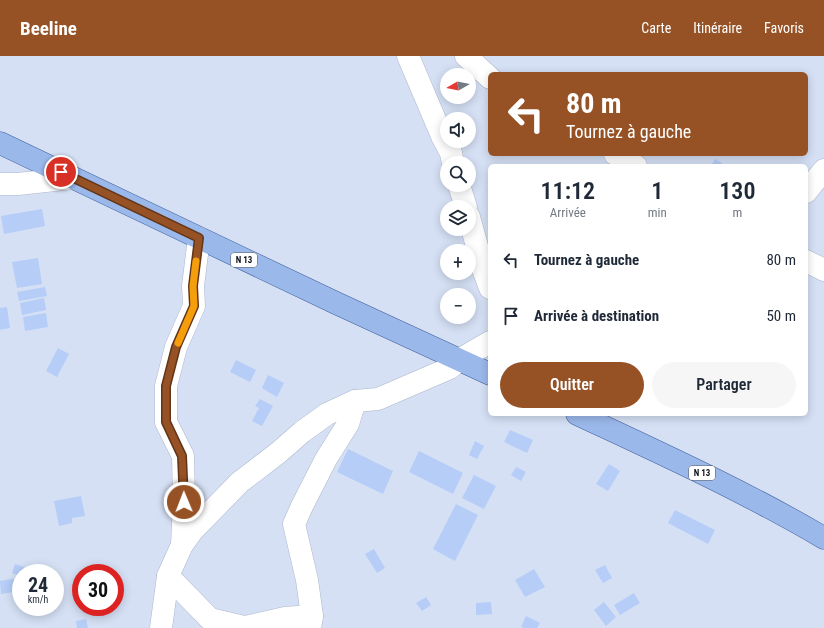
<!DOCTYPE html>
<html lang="fr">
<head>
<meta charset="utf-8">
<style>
	:root { --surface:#fff; --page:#f6f6f7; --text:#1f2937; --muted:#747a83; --accent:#965225 }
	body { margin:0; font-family:"Roboto Condensed",sans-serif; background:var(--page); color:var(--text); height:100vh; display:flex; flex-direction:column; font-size:15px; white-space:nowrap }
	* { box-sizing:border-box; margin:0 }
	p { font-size:13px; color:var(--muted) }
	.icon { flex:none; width:22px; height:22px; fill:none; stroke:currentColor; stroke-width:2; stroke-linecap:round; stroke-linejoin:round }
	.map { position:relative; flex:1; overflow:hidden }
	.sheet { position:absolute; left:488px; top:108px; width:320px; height:252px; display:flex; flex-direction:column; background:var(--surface); border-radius:6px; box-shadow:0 2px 10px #0003 }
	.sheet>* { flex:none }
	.top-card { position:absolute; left:488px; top:16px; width:320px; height:84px; border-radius:6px; box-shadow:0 2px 10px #0003; background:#965225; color:#fff; overflow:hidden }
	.needle { width:26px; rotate:261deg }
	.buttons { position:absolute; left:440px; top:12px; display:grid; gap:8px }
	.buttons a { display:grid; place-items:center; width:36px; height:36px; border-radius:50%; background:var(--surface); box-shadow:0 2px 10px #0003; font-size:20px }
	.speed { position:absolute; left:12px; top:508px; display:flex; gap:8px; font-size:20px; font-weight:700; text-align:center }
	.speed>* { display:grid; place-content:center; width:52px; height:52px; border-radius:50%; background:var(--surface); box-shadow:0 2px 10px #0003; line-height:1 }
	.speed small { font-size:10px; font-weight:400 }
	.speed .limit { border:6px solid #d22; background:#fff; color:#111 }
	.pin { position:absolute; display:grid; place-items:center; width:34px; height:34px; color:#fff; margin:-17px; border:2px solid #fff; border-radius:50%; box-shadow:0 1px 4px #0007 }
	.me { position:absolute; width:44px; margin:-22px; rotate:359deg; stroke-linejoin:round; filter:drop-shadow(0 0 3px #0008) }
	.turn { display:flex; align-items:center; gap:14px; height:84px; padding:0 12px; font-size:18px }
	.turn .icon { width:52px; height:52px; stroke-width:2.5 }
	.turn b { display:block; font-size:28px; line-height:34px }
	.eta { display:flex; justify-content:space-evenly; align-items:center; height:68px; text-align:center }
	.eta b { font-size:24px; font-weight:600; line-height:28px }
	.action { display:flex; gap:8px; margin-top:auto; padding:8px 12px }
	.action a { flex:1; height:46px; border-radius:24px; background:var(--accent); color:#fff; font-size:16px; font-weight:600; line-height:46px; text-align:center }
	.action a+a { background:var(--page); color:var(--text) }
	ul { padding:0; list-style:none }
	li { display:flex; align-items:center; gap:12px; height:56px; padding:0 12px }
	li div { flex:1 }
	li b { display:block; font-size:15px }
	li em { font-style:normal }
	header { display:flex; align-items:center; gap:24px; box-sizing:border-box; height:56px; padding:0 20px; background:var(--accent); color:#fff }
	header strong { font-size:19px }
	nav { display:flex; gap:22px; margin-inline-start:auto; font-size:14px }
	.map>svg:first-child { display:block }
	.building { fill:#b5cdf7 }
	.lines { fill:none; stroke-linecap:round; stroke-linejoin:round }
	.minor-casing { stroke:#acb7cb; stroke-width:23 }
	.major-casing { stroke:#3f5f99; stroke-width:23 }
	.minor { stroke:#fff; stroke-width:22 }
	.major { stroke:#9bb8eb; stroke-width:22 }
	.route-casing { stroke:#623518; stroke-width:10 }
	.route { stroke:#965225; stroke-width:7 }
	.slow { stroke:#f59e0b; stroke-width:7 }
	.labels { text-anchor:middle; stroke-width:4; stroke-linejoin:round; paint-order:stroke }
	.shield { fill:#fff; stroke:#575a5f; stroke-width:1 }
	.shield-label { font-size:9px; font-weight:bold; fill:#0f131a }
</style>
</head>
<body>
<header>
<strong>Beeline</strong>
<nav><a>Carte</a><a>Itinéraire</a><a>Favoris</a></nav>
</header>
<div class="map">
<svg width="824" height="572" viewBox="0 0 824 572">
	<rect width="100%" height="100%" fill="#d5e0f5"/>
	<g class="building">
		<path d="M715 103 722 107 720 110H711Z"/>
		<path d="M42 153 45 170 4 178 1 160Z"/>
		<path d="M38 202 42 228 17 232 12 206Z"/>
		<path d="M45 231 47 240 19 245 17 236Z"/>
		<path d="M44 242 46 254 22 259 20 247Z"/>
		<path d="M7 251 10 272 0 274V252Z"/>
		<path d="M46 257 48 271 25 275 23 261Z"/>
		<path d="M58 292 69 298 57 321 46 315Z"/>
		<path d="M236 304 256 314 250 326 230 316Z"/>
		<path d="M268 319 284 327 277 341 262 332Z"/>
		<path d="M260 343 273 350 262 370 252 365 259 352 255 350Z"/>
		<path d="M510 374 533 384 527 397 504 386Z"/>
		<path d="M475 385 484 390 477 403 469 399Z"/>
		<path d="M348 393 393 415 383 438 337 416Z"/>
		<path d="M419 395 463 417 453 438 409 416Z"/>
		<path d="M609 408 620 415 608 435 596 428Z"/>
		<path d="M516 411 526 416 521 425 511 419Z"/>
		<path d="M474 419 496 430 484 453 462 442Z"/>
		<path d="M81 440 85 460 72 462V467L59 470 54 445Z"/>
		<path d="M456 448 478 459 455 505 433 493Z"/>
		<path d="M675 454 715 474 708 488 668 467Z"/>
		<path d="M374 493 385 512 377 517 365 498Z"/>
		<path d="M15 508 24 511 22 517H21V520L12 517Z"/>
		<path d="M605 509 612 522 603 527 595 514Z"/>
		<path d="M534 513 545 531 525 541 515 524Z"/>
		<path d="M18 522 20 535 1 538 0 525Z"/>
		<path d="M634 537 640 547 620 559 614 549Z"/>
		<path d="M426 541 431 549 422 555 416 547Z"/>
		<path d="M491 546 492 558 476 559V547Z"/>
		<path d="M604 546 616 561 606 570 594 554Z"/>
		<path d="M526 560 540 567 537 572H524L521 571Z"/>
		<path d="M86 563 88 572H77L76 565Z"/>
	</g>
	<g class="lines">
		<defs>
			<g id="minor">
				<path d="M408 0 442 80 451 97 453 107"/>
				<path d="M466 0 490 22"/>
				<path d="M615 98 636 110"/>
				<path d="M0 128H18L73 122"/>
				<path d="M459 129 466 151"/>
				<path d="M806 136 824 114"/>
				<path d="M469 161 484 216 490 232"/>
				<path d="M806 205 824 214"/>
				<path d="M182 489 184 446 183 400 166 366V330L176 291 194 250 193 230 199 182"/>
				<path d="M168 520 210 563 244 571"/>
				<path d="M161 572 168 520 182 489 192 475 240 426 278 397 302 376 327 358 355 345 378 343 450 312 459 304 490 286"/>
				<path d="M241 572 285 562 312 560"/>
				<path d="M310 572 312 560 307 524 294 468 302 450 326 403 348 368 355 345"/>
			</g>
			<g id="major">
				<path d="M0 87 336 247 490 318"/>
				<path d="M577 358C660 397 744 435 824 482"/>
			</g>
		</defs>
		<use href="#minor" class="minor-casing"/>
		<use href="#major" class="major-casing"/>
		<use href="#minor" class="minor"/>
		<use href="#major" class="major"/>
	</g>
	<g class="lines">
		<defs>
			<path id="route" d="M61 116 199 182 193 230 194 250 176 291 166 330V366L182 400 184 446"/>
		</defs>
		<use href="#route" class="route-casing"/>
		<use href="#route" class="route"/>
		<path class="slow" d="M178 287 194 250 193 230 196 205"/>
	</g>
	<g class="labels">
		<g class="shield">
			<rect x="231" y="197" width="26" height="14" rx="3"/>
			<rect x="689" y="410" width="26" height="14" rx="3"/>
		</g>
		<g class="shield-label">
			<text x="244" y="207">N 13</text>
			<text x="702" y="420">N 13</text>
		</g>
	</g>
</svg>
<div class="buttons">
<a><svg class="needle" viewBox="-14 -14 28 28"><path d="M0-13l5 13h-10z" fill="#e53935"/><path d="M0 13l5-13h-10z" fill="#747a83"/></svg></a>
<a><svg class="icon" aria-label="sound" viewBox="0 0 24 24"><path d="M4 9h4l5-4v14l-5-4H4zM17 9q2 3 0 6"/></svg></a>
<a><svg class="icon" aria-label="search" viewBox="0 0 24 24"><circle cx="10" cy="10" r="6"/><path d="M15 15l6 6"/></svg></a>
<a><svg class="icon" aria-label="layers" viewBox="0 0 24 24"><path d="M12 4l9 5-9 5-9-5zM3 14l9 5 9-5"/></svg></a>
<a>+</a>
<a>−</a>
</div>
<div class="speed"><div>24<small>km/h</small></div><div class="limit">30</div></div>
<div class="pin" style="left:61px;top:116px;background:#d93025"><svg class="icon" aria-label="arrive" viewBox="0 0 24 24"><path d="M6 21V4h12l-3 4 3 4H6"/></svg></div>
<svg class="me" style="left:184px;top:446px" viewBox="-20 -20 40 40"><circle r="17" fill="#965225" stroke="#fff" stroke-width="3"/><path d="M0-11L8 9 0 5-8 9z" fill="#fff"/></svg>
<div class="top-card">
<div class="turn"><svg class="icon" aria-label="left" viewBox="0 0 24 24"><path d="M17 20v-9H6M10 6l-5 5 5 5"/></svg><div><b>80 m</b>Tournez à gauche</div></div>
</div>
<section class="sheet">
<div class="eta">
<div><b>11:12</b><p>Arrivée</p></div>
<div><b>1</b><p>min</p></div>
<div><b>130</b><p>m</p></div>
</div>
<ul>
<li><svg class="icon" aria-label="left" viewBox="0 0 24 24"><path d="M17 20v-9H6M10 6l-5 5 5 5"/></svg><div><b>Tournez à gauche</b></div><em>80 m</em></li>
<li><svg class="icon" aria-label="arrive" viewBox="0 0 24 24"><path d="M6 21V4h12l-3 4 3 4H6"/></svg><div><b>Arrivée à destination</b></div><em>50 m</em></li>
</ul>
<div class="action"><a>Quitter</a><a>Partager</a></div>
</section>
</div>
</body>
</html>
